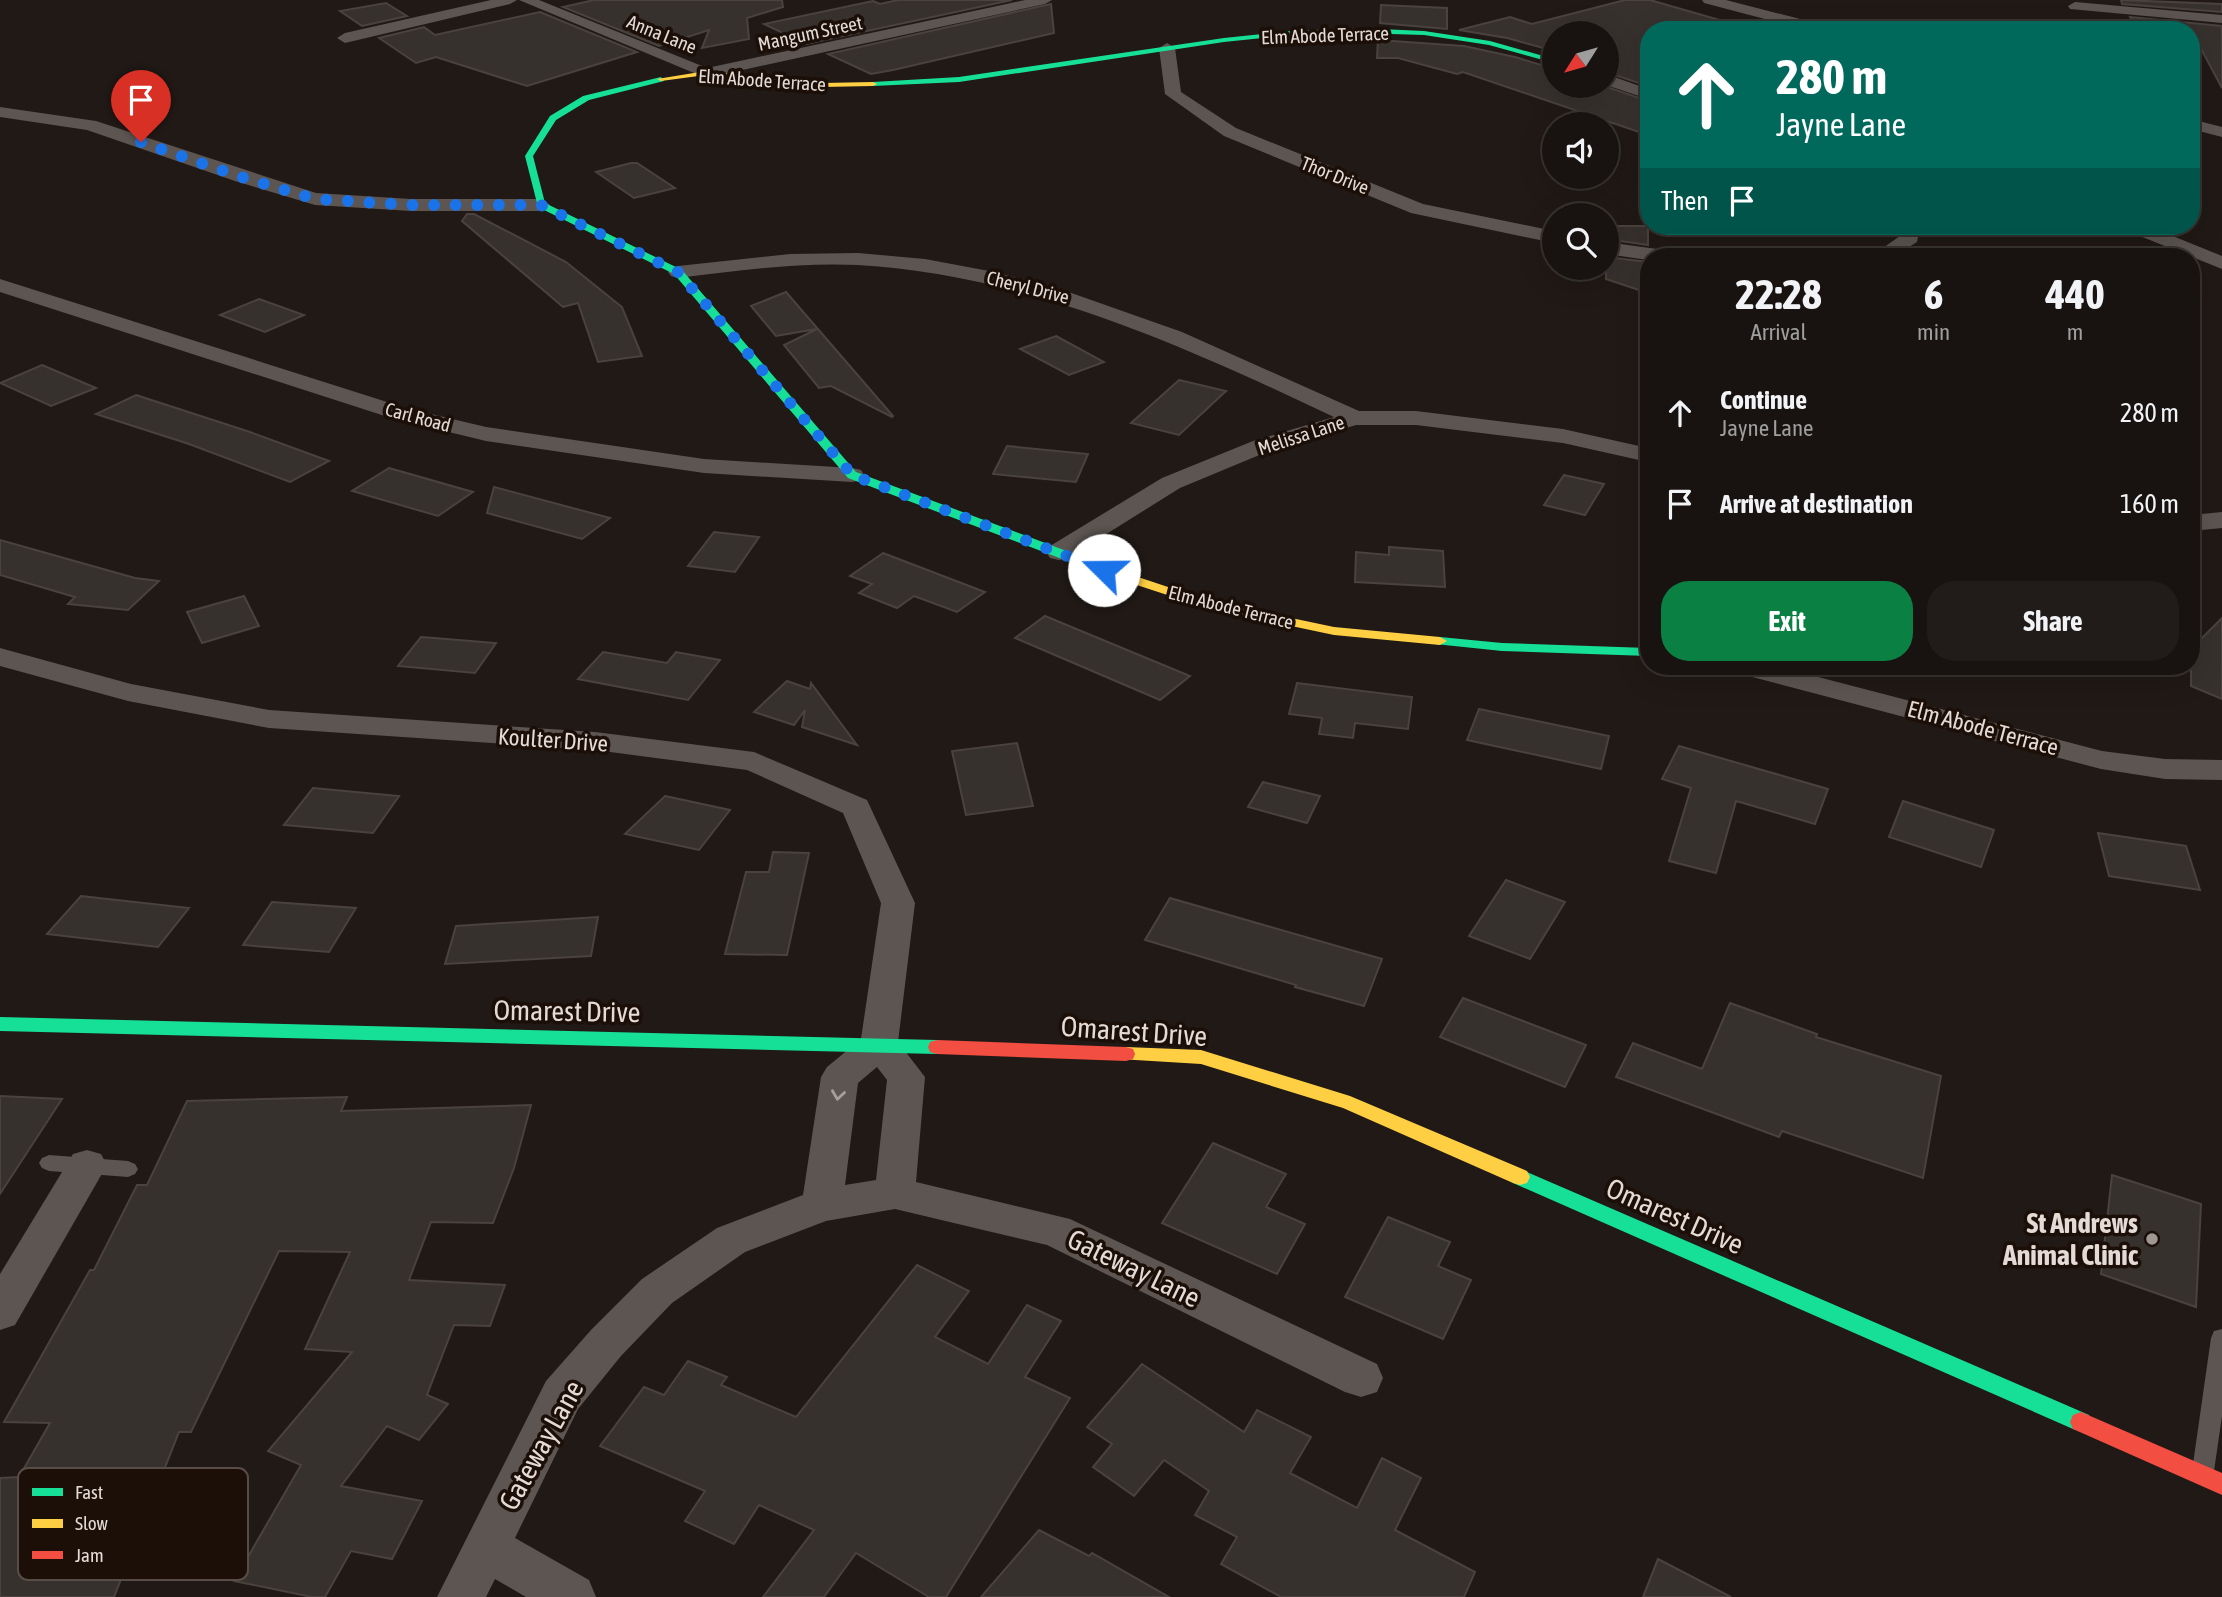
<!DOCTYPE html>
<html lang="en">
<head>
<meta charset="utf-8">
<style>
	:root { --surface:#181310; --page:#211c19; --text:#f1f3f6; --muted:#9f9e9f; --line:#363230; --accent:#0b8043 }
	body { margin:0; font-family:"Asap Condensed",sans-serif; background:var(--page); color:var(--text); height:100vh; display:flex; flex-direction:column; font-size:26px; white-space:nowrap }
	* { box-sizing:border-box; margin:0 }
	p { font-size:23px; color:var(--muted) }
	.icon { flex:none; width:38px; height:38px; fill:none; stroke:currentColor; stroke-width:2; stroke-linecap:round; stroke-linejoin:round }
	.map { position:relative; flex:1; overflow:hidden }
	.drawer { position:absolute; left:1640px; top:248px; width:560px; height:427px; display:flex; flex-direction:column; background:var(--surface); border-radius:28px; box-shadow:0 7px 28px #0002,0 0 0 2px var(--line) }
	.drawer>* { flex:none }
	.guide { position:absolute; left:1640px; top:21px; width:560px; height:214px; border-radius:28px; box-shadow:0 7px 28px #0002,0 0 0 2px var(--line); background:#00695c; color:#fff; overflow:hidden }
	.needle { width:46px; rotate:233deg }
	.fabs { position:absolute; left:1542px; top:21px; display:grid; gap:14px }
	.fabs a { display:grid; place-items:center; width:77px; height:77px; border-radius:50%; background:var(--surface); box-shadow:0 7px 28px #0002,0 0 0 2px var(--line); font-size:35px }
	.pin { position:absolute; display:grid; place-items:center; width:60px; height:60px; color:#fff; margin:-72px -30px; border-radius:50% 50% 50% 0; rotate:-45deg; box-shadow:0 0 7px #0007 }
	.pin .icon { rotate:45deg }
	.me { position:absolute; width:77px; margin:-38px; rotate:292deg; stroke-linejoin:round; filter:drop-shadow(0 0 5px #0008) }
	.turn { display:flex; align-items:center; gap:24px; height:147px; padding:0 21px; font-size:32px }
	.turn .icon { width:91px; height:91px; stroke-width:2.5 }
	.turn b { display:block; font-size:49px; line-height:60px }
	.then { display:flex; align-items:center; height:66px; padding:0 21px; background:#0003; gap:14px; font-size:26px }
	.eta { display:flex; justify-content:space-evenly; align-items:center; height:119px; text-align:center }
	.eta b { font-size:42px; font-weight:700; line-height:49px }
	.action { display:flex; gap:14px; margin-top:auto; padding:14px 21px }
	.action a { flex:1; height:80px; border-radius:28px; background:var(--accent); color:#fff; font-size:28px; font-weight:700; line-height:80px; text-align:center }
	.action a+a { background:var(--page); color:var(--text) }
	ul { padding:0; list-style:none }
	li { display:flex; align-items:center; gap:21px; height:91px; padding:0 21px }
	li div { flex:1 }
	li b { display:block; font-size:26px }
	li em { font-style:normal }
	.map>svg:first-child { display:block }
	.building { fill:#37312e; stroke:#49423f; stroke-width:2 }
	.lines { fill:none; stroke-linecap:round; stroke-linejoin:round }
	.lane { fill:#5c5552; fill-rule:evenodd }
	.street { fill:#5c5552; fill-rule:evenodd }
	.fast { fill:#16e098; fill-rule:evenodd }
	.slow { fill:#ffcf43; fill-rule:evenodd }
	.jam { fill:#f24e42; fill-rule:evenodd }
	.oneway { stroke:#a79f9b }
	.route { stroke:#1a73e8; stroke-width:12; stroke-dasharray:0 21.6 }
	.poi-dot { fill:#a09793; stroke:#1c0f08; stroke-width:2.5 }
	.labels { text-anchor:middle; stroke-width:7; stroke-linejoin:round; paint-order:stroke }
	.far-street-label { font-size:19px; fill:#e5dbd6; stroke:#1c0f08 }
	.street-label { font-size:23px; fill:#e5dbd6; stroke:#1c0f08 }
	.near-street-label { font-size:28px; fill:#e5dbd6; stroke:#1c0f08 }
	.near-poi-label { font-size:28px; font-weight:bold; fill:#e5dbd6; stroke:#1c0f08; text-anchor:end }
	.key { fill:#1c0f08; stroke:#584c46; stroke-width:2 }
	.key-label { font-size:19px; fill:#e5dbd6 }
</style>
</head>
<body>
<div class="map">
<svg width="2222" height="1597" viewBox="0 0 2222 1597">
	<rect width="100%" height="100%" fill="#201916"/>
	<g class="building">
		<path d="M594 0H782L783 7 747 18 749 39 702 48 709 30 659 46 563 7Z"/>
		<path d="M898 0H1012L806 44 764 24 873 1 880 4Z"/>
		<path d="M1625 0H1650L1737 25 1736 30H1648V86L1606 72V33H1554V51L1507 38 1459 30 1510 17 1532 24Z"/>
		<path d="M2121 0 2222 4V12L2122 4Z"/>
		<path d="M386 3 407 16 362 26 340 11Z"/>
		<path d="M1051 4 1054 33 893 70 871 74 828 54Z"/>
		<path d="M1381 5 1447 8V29L1380 23Z"/>
		<path d="M540 12 637 52 527 86 436 57 416 63 379 38 424 27 435 35Z"/>
		<path d="M2130 17 2222 26V88L2191 30H2136Z"/>
		<path d="M1378 40 1464 46 1515 57 1554 69V86H1604L1648 101V135L1463 72 1457 74 1398 58H1377Z"/>
		<path d="M631 163H637L675 188 634 198 596 172Z"/>
		<path d="M467 214H474L566 262 622 307 642 356 598 362 578 303 563 307 462 221Z"/>
		<path d="M1606 226H1648V245L1606 239Z"/>
		<path d="M1606 257 1648 262V293L1606 279Z"/>
		<path d="M786 292 893 416 892 417 831 386 819 388 784 345 817 329 776 336 751 306Z"/>
		<path d="M259 299 304 315 265 332 220 315Z"/>
		<path d="M1056 336 1104 362 1069 375 1020 349Z"/>
		<path d="M42 365 96 388 51 406 0 383Z"/>
		<path d="M1179 380 1226 391 1179 435 1131 423Z"/>
		<path d="M136 395 250 432 329 461 290 482 189 444 96 414Z"/>
		<path d="M1007 446 1088 454 1076 482 993 474Z"/>
		<path d="M389 468 473 492 438 516 352 491Z"/>
		<path d="M1564 475 1604 484 1585 515 1544 505Z"/>
		<path d="M494 487 610 518 582 539 487 513Z"/>
		<path d="M714 532 759 537 735 572 688 566Z"/>
		<path d="M0 540 135 578 159 581 128 610 68 604 75 597 0 575Z"/>
		<path d="M1389 547 1443 551 1445 587 1355 582 1356 552 1389 555Z"/>
		<path d="M883 553 985 592 957 612 914 596 897 608 859 593 872 584 850 576Z"/>
		<path d="M244 596 259 626 202 643 187 612Z"/>
		<path d="M1045 616 1190 676 1160 700 1015 638Z"/>
		<path d="M2222 618V699L2191 686V649Z"/>
		<path d="M421 637 434 638 496 643 475 673 398 666Z"/>
		<path d="M603 652 667 663 676 652 720 660 688 700 578 679Z"/>
		<path d="M787 681 810 689 811 683 857 745 802 727 805 710 794 725 754 712Z"/>
		<path d="M1297 683 1412 697 1408 729 1355 723 1353 738 1319 734 1322 718 1289 714Z"/>
		<path d="M1479 709 1609 736 1601 769 1467 740Z"/>
		<path d="M1017 743 1033 806 966 815 952 751Z"/>
		<path d="M1679 746 1828 789 1815 824 1736 801 1716 873 1669 861 1691 788 1662 779Z"/>
		<path d="M1263 782 1320 796 1307 823 1248 807Z"/>
		<path d="M313 788 399 796 373 833 284 825Z"/>
		<path d="M665 796 730 810 699 850 625 834Z"/>
		<path d="M1903 801 1994 830 1981 867 1889 837Z"/>
		<path d="M2098 833 2186 846 2200 890 2109 876Z"/>
		<path d="M773 852 809 853 787 955 725 954 746 872H769Z"/>
		<path d="M1506 880 1565 902 1530 959 1469 936Z"/>
		<path d="M81 896 189 908 158 947 47 934Z"/>
		<path d="M1170 898 1382 959 1364 1006 1295 987 1296 985 1145 940Z"/>
		<path d="M272 902 356 908 329 952 243 945Z"/>
		<path d="M598 917 591 956 445 964 456 926Z"/>
		<path d="M1463 998 1586 1045 1565 1087 1440 1037Z"/>
		<path d="M1730 1003 1817 1034 1816 1037 1941 1076 1923 1178 1782 1131 1779 1137 1616 1077 1633 1043 1702 1069Z"/>
		<path d="M0 1096 62 1099 0 1194Z"/>
		<path d="M347 1097 341 1111 531 1105 514 1168 493 1223 431 1222 409 1280 505 1285 490 1326 454 1325 427 1395 448 1404 419 1440 387 1426 341 1486 422 1501 392 1559 351 1551 325 1597H312L234 1581 301 1465 268 1451 352 1352 305 1349 350 1252 279 1251 191 1432H179L114 1597H0V1478L19 1477 50 1423 4 1422 90 1270H94L137 1185H147L187 1101Z"/>
		<path d="M1213 1143 1286 1174 1266 1207 1305 1224 1277 1274 1162 1223Z"/>
		<path d="M2112 1175 2201 1204 2196 1307 2101 1274Z"/>
		<path d="M1388 1217 1450 1242 1438 1266 1471 1280 1443 1339 1345 1297Z"/>
		<path d="M917 1265 969 1291 935 1337 988 1364 1027 1305 1061 1321 1025 1377 1070 1398 946 1597H929L856 1553 824 1597H763L814 1530 759 1505 734 1544 685 1521 705 1491 600 1446 644 1387 664 1395 688 1361 727 1377 721 1385 796 1417Z"/>
		<path d="M1142 1364 1244 1432 1257 1410 1311 1437 1290 1473 1357 1508 1382 1458 1421 1478 1395 1530 1475 1572 1464 1597H1281L1221 1564 1237 1537 1195 1515 1209 1491 1164 1460 1134 1496 1093 1467 1112 1444 1087 1427Z"/>
		<path d="M1039 1530 1089 1556 1092 1553 1169 1597H981Z"/>
		<path d="M1658 1559 1731 1597H1643Z"/>
	</g>
	<g class="lines">
		<g class="lane">
			<path d="M49 1155 128 1161 135 1164 138 1169 135 1174 128 1177 49 1171 42 1168 39 1163 42 1158Z"/>
			<path d="M2222 1329V1416L2214 1471 2211 1478 2203 1482 2195 1478 2192 1471 2211 1338 2214 1331Z"/>
		</g>
		<g class="street">
			<path d="M491 0H517L510 4 345 43 337 38 345 33Z"/>
			<path d="M519 0H539L707 68 1025 0H1052L1045 4 706 78Z"/>
			<path d="M1702 0H1726L1831 27 1833 30H1807L1704 3Z"/>
			<path d="M2075 2 2222 15V23L2070 9 2068 6Z"/>
			<path d="M1167 43 1175 48 1181 92 1236 128 1423 204 1554 231V243L1411 213 1224 136 1165 94 1159 48Z"/>
			<path d="M1606 74 1648 89V99L1606 85Z"/>
			<path d="M0 107 96 121 316 193 411 199H541L550 205 541 211H411L315 205 235 181 87 130 0 117Z"/>
			<path d="M2191 119 2222 127V137L2191 129Z"/>
			<path d="M1902 226H1920L1917 242 1893 257H1870L1900 236Z"/>
			<path d="M2122 226H2148L2222 256V269L2125 230Z"/>
			<path d="M1606 242 1672 251 1679 253 1682 257H1648V260L1606 254Z"/>
			<path d="M858 253 925 259 989 271 1060 289 1182 332 1359 411H1416L1563 429 1648 448V462L1563 443 1416 425H1356L1269 451 1180 488 1068 558 1059 560 1050 558 1046 552 1050 546 1162 478 1253 441 1334 417C1182 345 1028 275 858 265 798 262 737 271 678 278L671 276 668 272 671 268 678 266 790 254Z"/>
			<path d="M0 279 406 408 486 427 704 459 852 468 861 470 864 475 861 480 852 482 704 473 486 441 391 418 0 292Z"/>
			<path d="M2222 512V528L2191 531V515Z"/>
			<path d="M0 648 131 684 269 710 595 732 754 752 867 800 915 903 898 1042 925 1077 916 1182 1070 1219 1377 1364 1383 1378 1377 1392 1361 1397 1345 1392 1047 1245 895 1209 826 1221 745 1252 672 1303 621 1356 578 1409 515 1538 589 1580 596 1597H526L495 1579 486 1597H437L546 1381 591 1330 642 1279 717 1228 803 1195 821 1077 827 1067 861 1039 881 903 843 813 747 770 595 750 269 728 128 701 0 666ZM877 1067 887 1080 876 1180 845 1185 858 1083Z"/>
			<path d="M1733 667H1780L2102 751 2165 759 2222 760V780L2165 779 2101 769 1737 673Z"/>
			<path d="M87 1150 101 1154 107 1165 15 1325 0 1330V1274L73 1154Z"/>
		</g>
		<g class="fast">
			<path d="M1358 28 1424 31 1490 41 1554 59V63L1489 45 1424 35 1358 33 1291 35 1224 42 959 82 873 86 869 84 873 82 959 77 1224 38 1291 31Z"/>
			<path d="M661 77 664 81 589 100 556 120 533 156 545 203 682 270 856 472 1101 564V570H1091L848 478 674 274 538 207 525 156 550 116 583 96Z"/>
			<path d="M1440 637 1502 643 1648 648V656L1502 651 1435 644 1433 641 1435 638Z"/>
			<path d="M0 1017 937 1040 944 1042 946 1047 944 1052 937 1054 0 1031Z"/>
			<path d="M1520 1169 2089 1415 2092 1422 2089 1429 2081 1432 2073 1429 1513 1183 1510 1177 1513 1171Z"/>
		</g>
		<g class="slow">
			<path d="M706 71 822 83 873 82 877 84 873 86 822 87 706 75 661 81 657 79Z"/>
			<path d="M1096 563 1210 601 1334 627 1440 637 1447 641 1440 645 1334 635 1207 608 1091 570V564Z"/>
			<path d="M1126 1047 1201 1050 1350 1096 1527 1171 1530 1177 1527 1183 1520 1185 1513 1183 1343 1108 1201 1064 1119 1059 1117 1054 1119 1049Z"/>
		</g>
		<g class="jam">
			<path d="M937 1040 1126 1047 1133 1049 1135 1054 1133 1059 1126 1061 937 1054 930 1052 928 1047 930 1042Z"/>
			<path d="M2081 1412 2222 1473V1495L2073 1429 2070 1422 2073 1415Z"/>
		</g>
	</g>
	<defs><path id="oneway-chevron" d="M-2-3.5L2.5 0L-2 3.5" fill="none" stroke-width="1.6" stroke-linecap="round" stroke-linejoin="round" transform="scale(1.75)"/></defs>
	<use class="oneway" href="#oneway-chevron" transform="translate(838 1095) rotate(98)"/>
	<g class="lines">
		<path class="route" d="M141 142 241 177 315 199 411 205H541L678 272 852 475 1104 570"/>
	</g>
	<circle class="poi-dot" cx="2152" cy="1239" r="7"/>
	<g class="labels">
		<g class="far-street-label">
			<text transform="translate(810 33) rotate(-12)" y="7">Mangum Street</text>
			<text transform="translate(662 34) rotate(22)" y="7">Anna Lane</text>
			<text transform="translate(1325 35) rotate(-2)" y="7">Elm Abode Terrace</text>
			<text transform="translate(762 80) rotate(4)" y="7">Elm Abode Terrace</text>
			<text transform="translate(1335 175) rotate(22)" y="7">Thor Drive</text>
			<text transform="translate(1028 287) rotate(14)" y="7">Cheryl Drive</text>
			<text transform="translate(418 417) rotate(15)" y="7">Carl Road</text>
			<text transform="translate(1301 435) rotate(-18)" y="7">Melissa Lane</text>
			<text transform="translate(1231 607) rotate(14)" y="7">Elm Abode Terrace</text>
		</g>
		<g class="street-label">
			<text transform="translate(1983 728) rotate(15)" y="8">Elm Abode Terrace</text>
			<text transform="translate(553 740) rotate(4)" y="8">Koulter Drive</text>
		</g>
		<g class="near-street-label">
			<text transform="translate(567 1011) rotate(1)" y="10">Omarest Drive</text>
			<text transform="translate(1134 1031) rotate(4)" y="10">Omarest Drive</text>
			<text transform="translate(1675 1216) rotate(24)" y="10">Omarest Drive</text>
			<text transform="translate(1134 1268) rotate(26)" y="10">Gateway Lane</text>
			<text transform="translate(541 1445) rotate(-61)" y="10">Gateway Lane</text>
		</g>
		<g class="near-poi-label">
			<text x="2138" y="1233">St Andrews<tspan x="2138" dy="32">Animal Clinic</tspan></text>
		</g>
	</g>
	<rect x="18" y="1468" width="230" height="112" rx="10" class="key"/>
	<rect x="32" y="1488" width="31" height="8" fill="#16e098"/>
	<rect x="32" y="1519" width="31" height="9" fill="#ffcf43"/>
	<rect x="32" y="1551" width="31" height="8" fill="#f24e42"/>
	<g class="key-label">
		<text x="75" y="1499">Fast</text>
		<text x="75" y="1530">Slow</text>
		<text x="75" y="1562">Jam</text>
	</g>
</svg>
<div class="fabs">
<a><svg class="needle" viewBox="-14 -14 28 28"><path d="M0-13l5 13h-10z" fill="#e53935"/><path d="M0 13l5-13h-10z" fill="#9f9e9f"/></svg></a>
<a><svg class="icon" aria-label="sound" viewBox="0 0 24 24"><path d="M4 9h4l5-4v14l-5-4H4zM17 9q2 3 0 6"/></svg></a>
<a><svg class="icon" aria-label="search" viewBox="0 0 24 24"><circle cx="10" cy="10" r="6"/><path d="M15 15l6 6"/></svg></a>
</div>
<div class="pin" style="left:141px;top:142px;background:#d93025"><svg class="icon" aria-label="arrive" viewBox="0 0 24 24"><path d="M6 21V4h12l-3 4 3 4H6"/></svg></div>
<svg class="me" style="left:1104px;top:570px" viewBox="-20 -20 40 40"><circle r="19" fill="#fff"/><path d="M0-13L10 11 0 6-10 11z" fill="#1a73e8"/></svg>
<div class="guide">
<div class="turn"><svg class="icon" aria-label="ahead" viewBox="0 0 24 24"><path d="M12 20V5M6 11l6-6 6 6"/></svg><div><b>280 m</b>Jayne Lane</div></div>
<div class="then">Then<svg class="icon" aria-label="arrive" viewBox="0 0 24 24"><path d="M6 21V4h12l-3 4 3 4H6"/></svg></div>
</div>
<section class="drawer">
<div class="eta">
<div><b>22:28</b><p>Arrival</p></div>
<div><b>6</b><p>min</p></div>
<div><b>440</b><p>m</p></div>
</div>
<ul>
<li><svg class="icon" aria-label="ahead" viewBox="0 0 24 24"><path d="M12 20V5M6 11l6-6 6 6"/></svg><div><b>Continue</b><p>Jayne Lane</p></div><em>280 m</em></li>
<li><svg class="icon" aria-label="arrive" viewBox="0 0 24 24"><path d="M6 21V4h12l-3 4 3 4H6"/></svg><div><b>Arrive at destination</b></div><em>160 m</em></li>
</ul>
<div class="action"><a>Exit</a><a>Share</a></div>
</section>
</div>
</body>
</html>
